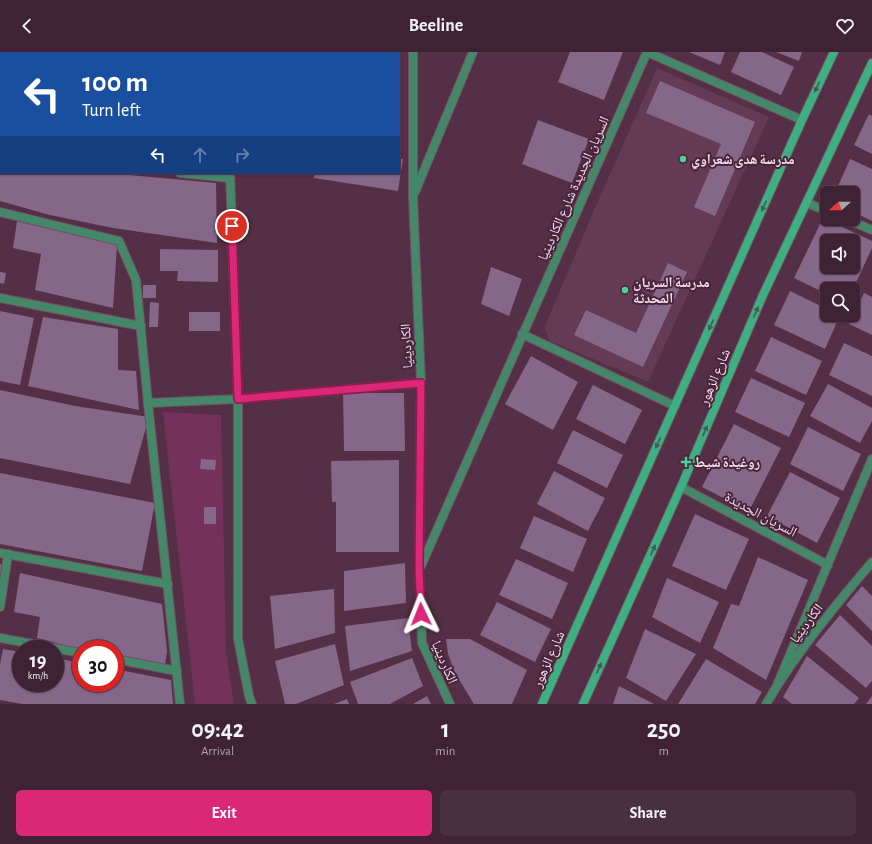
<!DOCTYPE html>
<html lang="en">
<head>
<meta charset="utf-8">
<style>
	:root { --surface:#3f2334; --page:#4a2f40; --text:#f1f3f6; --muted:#ada4ac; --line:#58404f; --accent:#db2777 }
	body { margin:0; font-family:"Alegreya Sans","Noto Naskh Arabic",sans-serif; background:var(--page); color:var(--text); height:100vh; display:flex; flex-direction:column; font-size:15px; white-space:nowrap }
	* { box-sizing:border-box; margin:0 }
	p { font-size:13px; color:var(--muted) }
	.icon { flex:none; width:22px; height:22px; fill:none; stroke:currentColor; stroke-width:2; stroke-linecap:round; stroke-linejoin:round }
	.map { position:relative; height:652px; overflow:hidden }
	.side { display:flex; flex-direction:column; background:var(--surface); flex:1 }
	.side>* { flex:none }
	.hud { position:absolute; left:0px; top:0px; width:400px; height:122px; box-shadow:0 1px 3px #0004,0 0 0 1px var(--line); background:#1a4fa0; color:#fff; overflow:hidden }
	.needle { width:26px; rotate:250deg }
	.controls { position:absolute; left:820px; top:134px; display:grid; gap:8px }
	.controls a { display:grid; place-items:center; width:40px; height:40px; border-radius:6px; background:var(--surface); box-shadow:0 1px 3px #0004,0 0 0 1px var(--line); font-size:20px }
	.speed { position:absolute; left:12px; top:588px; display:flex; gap:8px; font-size:20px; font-weight:700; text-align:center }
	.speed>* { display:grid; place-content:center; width:52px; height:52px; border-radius:50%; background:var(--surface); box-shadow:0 1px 3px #0004,0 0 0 1px var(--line); line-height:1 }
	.speed small { font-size:10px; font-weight:400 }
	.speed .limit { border:6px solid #d22; background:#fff; color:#111 }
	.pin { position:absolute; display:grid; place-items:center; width:34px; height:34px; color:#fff; margin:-17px; border:2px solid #fff; border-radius:50%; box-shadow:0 1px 4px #0007 }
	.me { position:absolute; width:44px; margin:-22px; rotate:358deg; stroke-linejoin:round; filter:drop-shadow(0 0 3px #0008) }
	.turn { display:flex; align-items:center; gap:14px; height:84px; padding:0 16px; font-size:18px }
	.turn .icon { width:52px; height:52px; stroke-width:2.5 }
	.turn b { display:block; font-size:28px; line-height:34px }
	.lanes { display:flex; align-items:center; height:38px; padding:0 16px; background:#0003; justify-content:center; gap:20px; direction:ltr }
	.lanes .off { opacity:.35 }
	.eta { display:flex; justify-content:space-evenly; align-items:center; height:68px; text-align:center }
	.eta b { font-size:24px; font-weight:700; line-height:28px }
	.button { display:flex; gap:8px; margin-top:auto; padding:8px 16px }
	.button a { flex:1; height:46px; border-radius:6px; background:var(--accent); color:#fff; font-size:16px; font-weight:700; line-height:46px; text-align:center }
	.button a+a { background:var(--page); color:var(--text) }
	header { display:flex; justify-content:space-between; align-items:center; height:52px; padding:0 16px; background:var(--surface); font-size:18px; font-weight:700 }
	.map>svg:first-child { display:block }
	.built { fill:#643a54 }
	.green { fill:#73315c }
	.building { fill:#856789; fill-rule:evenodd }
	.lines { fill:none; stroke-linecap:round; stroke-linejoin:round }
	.street-casing { stroke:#724f64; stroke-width:10 }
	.secondary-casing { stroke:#724f64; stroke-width:10 }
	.street { stroke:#458769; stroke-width:8 }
	.secondary { stroke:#3daf81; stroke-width:8 }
	.oneway { fill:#445c57 }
	.route-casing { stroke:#8e194d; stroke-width:10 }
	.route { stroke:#db2777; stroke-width:7 }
	.poi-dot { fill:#49d49c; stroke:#49253b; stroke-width:1.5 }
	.labels { text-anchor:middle; stroke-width:4; stroke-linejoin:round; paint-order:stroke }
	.poi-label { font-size:14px; font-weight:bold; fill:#f8e0ee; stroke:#49253b; text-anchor:start }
	.street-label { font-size:14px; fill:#f8e0ee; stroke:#49253b }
</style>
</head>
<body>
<header><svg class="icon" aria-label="back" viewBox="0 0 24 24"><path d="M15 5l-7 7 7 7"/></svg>Beeline<svg class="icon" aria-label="heart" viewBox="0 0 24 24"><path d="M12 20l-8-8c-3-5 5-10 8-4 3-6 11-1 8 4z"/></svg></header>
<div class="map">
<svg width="872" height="652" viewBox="0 0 872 652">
	<rect width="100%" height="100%" fill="#542f46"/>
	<path class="built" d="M657 16 769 65 648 330 550 289 544 276 598 149Z"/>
	<path class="green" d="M163 360 221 363 226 599 234 652H195Z"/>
	<g class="building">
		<path d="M570 0H623L604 48 558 30Z"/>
		<path d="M689 0H725L720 13Z"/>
		<path d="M740 0H762L794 15 781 43 731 20Z"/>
		<path d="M776 0H802L799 9Z"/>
		<path d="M660 29 755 70 715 164 694 155 721 92 646 61Z"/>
		<path d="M869 62 872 64V102L854 93Z"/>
		<path d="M538 68 589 87 572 131 522 112Z"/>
		<path d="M399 107H403L398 139 314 126 315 121H399Z"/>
		<path d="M850 107 872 117V169L853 160V141H835Z"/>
		<path d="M0 121H108L216 131 217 191 113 176 50 163 0 149Z"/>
		<path d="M823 166 872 189V196L853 237H827V242L794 226ZM827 189H853V215H827Z"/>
		<path d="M17 169 117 193 113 256 35 238 41 202 13 196Z"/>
		<path d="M160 197 218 198V230L177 229 178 219H160Z"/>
		<path d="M668 211 687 220 643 315 574 283 586 258 636 281Z"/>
		<path d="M491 215 522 227 509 264 481 252Z"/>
		<path d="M0 220 6 221 4 232 0 231Z"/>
		<rect x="143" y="233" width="13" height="13"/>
		<path d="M790 239 827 257V263H840L825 297 774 273Z"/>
		<path d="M864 241 872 245V283L849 272Z"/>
		<path d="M150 250 159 251 158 275H149Z"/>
		<path d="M0 259 34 266 20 333 0 329Z"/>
		<rect x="189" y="260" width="31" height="19"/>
		<path d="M43 265 118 277V318L136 319 139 358 28 334Z"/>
		<path d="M771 285 822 309 806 343 755 319Z"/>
		<path d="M844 291 872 304V344L829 323Z"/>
		<path d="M531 304 578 330 553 378 505 352Z"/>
		<path d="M751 326 805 351 789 385 735 360Z"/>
		<path d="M828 332 872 356V369L860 391 810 364Z"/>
		<path d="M593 333 642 358 625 392 576 367Z"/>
		<path d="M0 338 75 354 149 365 130 432 0 406Z"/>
		<path d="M343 341H404L405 399H344Z"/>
		<path d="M734 372 781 396 749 459 702 435Z"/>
		<path d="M808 375 861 402 843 439 790 412Z"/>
		<path d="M573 378 623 403 607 436 557 411Z"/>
		<path d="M201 407 216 408 215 418 200 417Z"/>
		<path d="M399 408V500H336V450H332L331 409Z"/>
		<path d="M554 419 605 446 588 479 537 452Z"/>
		<path d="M790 420 840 446 817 491 767 464Z"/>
		<path d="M0 421 155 451 142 519 0 492Z"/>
		<rect x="204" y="455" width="12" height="17"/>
		<path d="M695 462 749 487 726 538 672 514Z"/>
		<path d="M534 464 587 487 573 520 520 496Z"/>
		<path d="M758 505 808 528 766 628 713 596 731 552 739 554Z"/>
		<path d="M516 507 568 531 552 567 499 543Z"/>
		<path d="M405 511 406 551 344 559V519Z"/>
		<path d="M0 512 7 513 0 545Z"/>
		<path d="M20 521 162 552 167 599 165 614 115 605V597L64 596 57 591 37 586 40 565 14 560Z"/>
		<path d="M667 526 719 550 700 591 652 565Z"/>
		<path d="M862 534 872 544V579L846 553Z"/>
		<path d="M334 537 335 581 275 597 270 544Z"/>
		<path d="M497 550 551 577 535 610 480 583Z"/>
		<path d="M840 563 872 594V629L866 636 815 593Z"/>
		<path d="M408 566 412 599 350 619 345 574Z"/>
		<path d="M645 577 696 602 666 649 626 626Z"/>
		<path d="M446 587H470L527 618 512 652H474L455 621 448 602Z"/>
		<path d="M335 592 344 633 296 652H285L275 609Z"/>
		<path d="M3 597 21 600V631H55V606L81 611V631H115V617L171 628 173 652H22L0 648V612Z"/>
		<path d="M807 604 859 646 854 652H792L783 645Z"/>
		<path d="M412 606 423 634 390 652H358L350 630Z"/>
		<path d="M706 607 762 640 755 652H678Z"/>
		<path d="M619 634 654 652H613Z"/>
		<path d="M427 644 431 652H413Z"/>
		<path d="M872 644V652H866Z"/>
		<path d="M347 647 349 652H334Z"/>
	</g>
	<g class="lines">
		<defs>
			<g id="street">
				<path d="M228 0V1"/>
				<path d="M413 0V145L421 331 419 517 422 591 450 652"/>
				<path d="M647 0 802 68"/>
				<path d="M0 26H1"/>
				<path d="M0 92H1"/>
				<path d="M180 121 230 126"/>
				<path d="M230 121 238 347V587L249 644 252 652"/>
				<path d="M415 140 473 0"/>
				<path d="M807 151 827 159"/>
				<path d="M0 160 119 189 136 228 148 351 180 652"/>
				<path d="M846 167 872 178"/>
				<path d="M0 246 141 274"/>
				<path d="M522 282 675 354"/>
				<path d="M148 351 238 347 421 331"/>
				<path d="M681 435 828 513"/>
				<path d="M0 501 168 532"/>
				<path d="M421 514 647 0"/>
				<path d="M0 555 8 502"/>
				<path d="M0 586 81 601"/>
				<path d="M115 607 177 619"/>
				<path d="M778 631 872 407"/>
				<path d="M766 652C796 601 834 555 872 510"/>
			</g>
			<g id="secondary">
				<path d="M542 652 802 68 834 0"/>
				<path d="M583 652 681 435 763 243 872 11"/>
			</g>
		</defs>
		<use href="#street" class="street-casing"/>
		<use href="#secondary" class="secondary-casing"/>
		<use href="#street" class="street"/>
		<use href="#secondary" class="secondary"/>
	</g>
	<defs><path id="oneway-solid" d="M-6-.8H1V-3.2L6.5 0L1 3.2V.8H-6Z"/></defs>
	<g class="oneway">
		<use href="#oneway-solid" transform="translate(817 35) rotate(116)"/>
		<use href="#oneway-solid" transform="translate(764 154) rotate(114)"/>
		<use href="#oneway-solid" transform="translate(756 260) rotate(-67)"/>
		<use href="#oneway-solid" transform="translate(711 273) rotate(114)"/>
		<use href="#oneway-solid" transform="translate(705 379) rotate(-67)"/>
		<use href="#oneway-solid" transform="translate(658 391) rotate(114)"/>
		<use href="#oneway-solid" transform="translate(653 498) rotate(-66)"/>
		<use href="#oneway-solid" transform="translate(599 616) rotate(-66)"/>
	</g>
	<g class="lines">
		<defs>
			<path id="route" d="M232 174 238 347 421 331 419 517 421 562"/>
		</defs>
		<use href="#route" class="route-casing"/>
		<use href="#route" class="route"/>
	</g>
	<g class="poi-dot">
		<circle cx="683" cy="107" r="4"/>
		<circle cx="625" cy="238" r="4"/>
		<path d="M684 404h4v4h4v4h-4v4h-4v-4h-4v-4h4z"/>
	</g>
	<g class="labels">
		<g class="poi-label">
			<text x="691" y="112">مدرسة هدى شعراوي</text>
			<text x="633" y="235">مدرسة السريان<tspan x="633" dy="16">المحدثة</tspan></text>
			<text x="694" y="415">روغيدة شيط</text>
		</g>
		<g class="street-label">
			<text transform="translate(573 136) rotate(-66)" y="5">السريان الجديدة شارع الكاردينيا</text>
			<text transform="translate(406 294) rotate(-93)" y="5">الكاردينيا</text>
			<text transform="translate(714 325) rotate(-67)" y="5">شارع الزهور</text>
			<text transform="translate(761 462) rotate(28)" y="5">السريان الجديدة</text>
			<text transform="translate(806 571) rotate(-53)" y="5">الكاردينيا</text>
			<text transform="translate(548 607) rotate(-66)" y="5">شارع الزهور</text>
			<text transform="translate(445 610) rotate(67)" y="5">الكاردينيا</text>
		</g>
	</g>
</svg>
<div class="controls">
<a><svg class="needle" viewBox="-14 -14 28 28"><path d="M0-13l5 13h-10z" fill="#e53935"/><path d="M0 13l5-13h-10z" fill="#ada4ac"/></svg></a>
<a><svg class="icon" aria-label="sound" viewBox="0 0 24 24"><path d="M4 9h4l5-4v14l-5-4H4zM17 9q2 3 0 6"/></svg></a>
<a><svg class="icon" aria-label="search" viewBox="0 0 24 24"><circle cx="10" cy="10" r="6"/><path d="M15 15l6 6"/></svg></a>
</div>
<div class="speed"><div>19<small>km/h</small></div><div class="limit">30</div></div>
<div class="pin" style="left:232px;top:174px;background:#d93025"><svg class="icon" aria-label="arrive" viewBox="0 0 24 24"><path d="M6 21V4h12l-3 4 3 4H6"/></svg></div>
<svg class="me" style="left:421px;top:562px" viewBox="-20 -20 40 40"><path d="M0-17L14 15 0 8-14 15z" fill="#db2777" stroke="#fff" stroke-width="4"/></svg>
<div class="hud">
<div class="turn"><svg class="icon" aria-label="left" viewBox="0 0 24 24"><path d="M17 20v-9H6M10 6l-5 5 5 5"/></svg><div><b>100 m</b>Turn left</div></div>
<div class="lanes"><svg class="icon" aria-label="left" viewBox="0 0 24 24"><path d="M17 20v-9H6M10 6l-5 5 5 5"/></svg><svg class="icon off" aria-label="ahead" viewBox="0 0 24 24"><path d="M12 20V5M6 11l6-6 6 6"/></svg><svg class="icon off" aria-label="right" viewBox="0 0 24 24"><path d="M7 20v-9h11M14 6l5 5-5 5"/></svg></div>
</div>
</div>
<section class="side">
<div class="eta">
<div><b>09:42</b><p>Arrival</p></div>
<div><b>1</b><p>min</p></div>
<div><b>250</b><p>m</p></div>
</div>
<div class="button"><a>Exit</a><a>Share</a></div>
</section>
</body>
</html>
